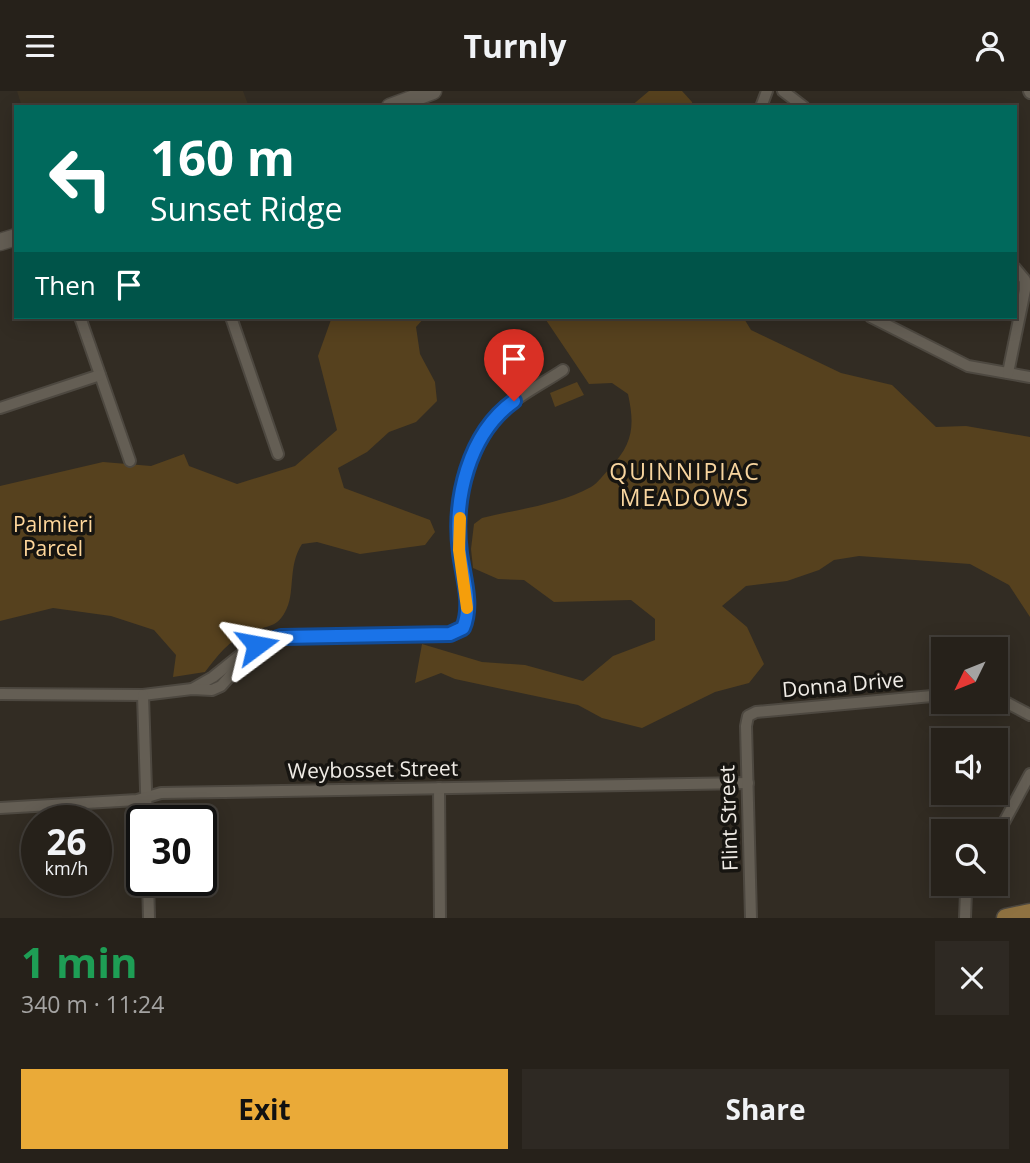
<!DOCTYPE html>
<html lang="en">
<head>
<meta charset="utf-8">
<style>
	:root { --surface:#26211a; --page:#2e2923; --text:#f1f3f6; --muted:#a4a3a2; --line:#423e39; --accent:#eaaa38 }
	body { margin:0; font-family:"Open Sans",sans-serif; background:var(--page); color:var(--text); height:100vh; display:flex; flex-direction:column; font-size:26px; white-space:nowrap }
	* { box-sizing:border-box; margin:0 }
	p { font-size:23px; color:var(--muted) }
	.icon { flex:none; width:38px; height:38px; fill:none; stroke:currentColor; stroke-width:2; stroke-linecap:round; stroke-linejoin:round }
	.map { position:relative; height:827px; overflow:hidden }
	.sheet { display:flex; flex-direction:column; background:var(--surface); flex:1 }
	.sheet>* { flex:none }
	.banner { position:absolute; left:14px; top:14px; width:1003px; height:214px; border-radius:0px; box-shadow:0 4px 18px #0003,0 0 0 2px var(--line); background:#00695c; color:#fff; overflow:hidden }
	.needle { width:46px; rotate:227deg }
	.fabs { position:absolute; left:931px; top:546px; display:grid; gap:14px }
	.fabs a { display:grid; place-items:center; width:77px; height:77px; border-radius:0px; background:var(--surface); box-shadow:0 4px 18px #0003,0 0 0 2px var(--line); font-size:35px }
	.speed { position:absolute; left:21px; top:714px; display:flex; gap:14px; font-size:35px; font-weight:700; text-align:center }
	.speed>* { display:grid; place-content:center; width:91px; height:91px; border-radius:50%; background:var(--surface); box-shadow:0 4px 18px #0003,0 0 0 2px var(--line); line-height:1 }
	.speed small { font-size:18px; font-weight:400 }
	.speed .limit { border:4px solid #111; border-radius:10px; background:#fff; color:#111 }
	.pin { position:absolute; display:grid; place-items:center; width:60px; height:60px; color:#fff; margin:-72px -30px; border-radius:50% 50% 50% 0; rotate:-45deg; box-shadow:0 0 7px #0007 }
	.pin .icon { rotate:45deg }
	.me { position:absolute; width:77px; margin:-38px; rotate:77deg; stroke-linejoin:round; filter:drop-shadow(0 0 5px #0008) }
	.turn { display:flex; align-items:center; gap:24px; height:147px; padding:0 21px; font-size:32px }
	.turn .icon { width:91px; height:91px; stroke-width:2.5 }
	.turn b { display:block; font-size:49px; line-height:60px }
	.then { display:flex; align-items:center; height:66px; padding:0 21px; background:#0003; gap:14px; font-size:26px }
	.round { display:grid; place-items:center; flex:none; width:74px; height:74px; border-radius:0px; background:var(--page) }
	.overview { display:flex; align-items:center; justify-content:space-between; height:119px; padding:0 21px }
	h1 { font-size:42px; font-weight:700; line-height:52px; color:#1e9e55 }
	.primary-button { display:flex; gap:14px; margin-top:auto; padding:14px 21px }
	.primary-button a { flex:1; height:80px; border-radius:0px; background:var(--accent); color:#111; font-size:28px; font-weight:700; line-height:80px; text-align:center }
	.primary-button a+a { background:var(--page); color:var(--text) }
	header { display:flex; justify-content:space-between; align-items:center; height:91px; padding:0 21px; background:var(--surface); font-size:32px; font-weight:700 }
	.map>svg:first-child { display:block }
	.built { fill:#3b3223 }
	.green { fill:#56411e }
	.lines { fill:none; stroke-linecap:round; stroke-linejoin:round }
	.street-casing { stroke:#4d4840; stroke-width:14 }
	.secondary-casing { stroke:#4d4840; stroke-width:19 }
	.primary-casing { stroke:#4d4840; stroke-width:21 }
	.street { stroke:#645e54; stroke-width:10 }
	.secondary { stroke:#645e54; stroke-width:16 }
	.primary { stroke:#8f7241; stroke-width:18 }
	.route-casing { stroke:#114b97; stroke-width:18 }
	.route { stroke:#1a73e8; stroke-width:12 }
	.slow { stroke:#f59e0b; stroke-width:12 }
	.labels { text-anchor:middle; stroke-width:7; stroke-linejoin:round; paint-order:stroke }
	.park-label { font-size:21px; fill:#ffd79b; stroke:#171511 }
	.street-label { font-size:21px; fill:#f0ece6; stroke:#171511 }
	.neighbourhood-label { font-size:23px; letter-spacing:2px; fill:#f8d59f; stroke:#171511 }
</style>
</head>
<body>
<header><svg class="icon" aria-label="menu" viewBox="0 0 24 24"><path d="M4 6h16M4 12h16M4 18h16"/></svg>Turnly<svg class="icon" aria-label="person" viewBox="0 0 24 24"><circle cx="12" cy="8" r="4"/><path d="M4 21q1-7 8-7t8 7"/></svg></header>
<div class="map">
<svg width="1030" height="827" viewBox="0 0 1030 827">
	<rect width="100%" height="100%" fill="#322c23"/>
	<path class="built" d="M17 0H243L249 16H22Z"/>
	<g class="green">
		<path d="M649 0H682L692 11 693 16H630Z"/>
		<path d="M332 226H425L416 236 420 263 435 291 437 310 416 331 389 341 367 361 338 377 344 397 430 429 435 441 425 454 360 463 317 451 302 453C287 476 296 503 285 521 276 538 264 535 249 541 229 549 217 565 205 581L173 586 176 564 154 539 111 525 53 517 0 530V395L103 371 151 375 184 363 189 375 237 393 295 375 337 339 318 265Z"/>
		<path d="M544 226H743L751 239 841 282 892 294 936 336 966 335 1030 346V526L1009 494 970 473 859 465 834 469 819 479 787 490 746 495 722 515 747 536 764 573 749 592 715 601 642 637 602 627 578 614 455 588 441 582 415 592 422 553 482 571 525 574 583 590 613 565 655 549V528L631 509 554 511 524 489 498 488 473 477 471 458 474 433 482 427C518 418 558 414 591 396 598 392 604 383 610 377 633 353 635 335 628 303L612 292 589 293Z"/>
		<path d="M577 291 584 304 555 316 550 302Z"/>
	</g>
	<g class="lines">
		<defs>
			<g id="street">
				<path d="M783 0 804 16"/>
				<path d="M1029 0 1030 2"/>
				<path d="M761 16 767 0"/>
				<path d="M80 226 130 370"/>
				<path d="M231 226 278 363"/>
				<path d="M871 226 968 275 1030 286"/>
				<path d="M1008 282 1025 199V189L1015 177"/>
				<path d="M0 317 100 284"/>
				<path d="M192 598 213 586 249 557 269 548 450 543C455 542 461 541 464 536 474 520 460 475 459 456 458 442 459 427 460 413 463 378 480 337 509 314 525 301 545 291 563 279"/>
				<path d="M0 603 143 604 192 598 212 599 221 595 246 567"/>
				<path d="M143 604 147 730"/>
				<path d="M996 606 1030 624"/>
				<path d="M439 697 440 827"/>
				<path d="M0 717 137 709 161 702 748 692"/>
				<path d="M996 746 1030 683"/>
				<path d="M148 789 149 827"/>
				<path d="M751 827 746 635 748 625 756 621 943 604"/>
				<path d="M965 827 966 801 971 793"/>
			</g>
			<g id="secondary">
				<path d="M390 16 433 0"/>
				<path d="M0 151 16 146"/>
			</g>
			<path id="primary" d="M1006 827 1030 822"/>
		</defs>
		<use href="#street" class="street-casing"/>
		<use href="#secondary" class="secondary-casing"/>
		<use href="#primary" class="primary-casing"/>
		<use href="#street" class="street"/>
		<use href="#secondary" class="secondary"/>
		<use href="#primary" class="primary"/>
	</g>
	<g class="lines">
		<defs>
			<path id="route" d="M257 554 281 546 450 543 463 537C473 514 463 485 460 462 453 409 468 343 514 310"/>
		</defs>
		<use href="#route" class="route-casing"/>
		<use href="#route" class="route"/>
		<path class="slow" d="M460 427 459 459 467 517"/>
	</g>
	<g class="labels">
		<g class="park-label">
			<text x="53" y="441">Palmieri<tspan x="53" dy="24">Parcel</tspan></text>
		</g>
		<g class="street-label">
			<text transform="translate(843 594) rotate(-5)" y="7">Donna Drive</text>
			<text transform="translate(373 679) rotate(-1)" y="7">Weybosset Street</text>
			<text transform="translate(729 727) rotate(-92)" y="7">Flint Street</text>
		</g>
		<g class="neighbourhood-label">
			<text x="685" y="389">QUINNIPIAC<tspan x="685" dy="26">MEADOWS</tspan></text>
		</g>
	</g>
</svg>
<div class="fabs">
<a><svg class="needle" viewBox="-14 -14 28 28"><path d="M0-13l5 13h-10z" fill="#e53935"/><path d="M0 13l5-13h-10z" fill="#a4a3a2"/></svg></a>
<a><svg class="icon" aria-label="sound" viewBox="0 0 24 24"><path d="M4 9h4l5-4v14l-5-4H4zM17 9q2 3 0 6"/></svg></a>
<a><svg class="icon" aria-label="search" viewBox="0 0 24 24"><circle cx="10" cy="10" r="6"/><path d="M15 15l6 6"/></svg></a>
</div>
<div class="speed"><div>26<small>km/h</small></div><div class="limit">30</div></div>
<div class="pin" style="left:514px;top:310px;background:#d93025"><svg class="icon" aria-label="arrive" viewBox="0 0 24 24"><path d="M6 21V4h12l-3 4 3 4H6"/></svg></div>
<svg class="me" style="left:257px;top:554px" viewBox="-20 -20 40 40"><path d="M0-17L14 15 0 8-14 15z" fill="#1a73e8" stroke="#fff" stroke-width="4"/></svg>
<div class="banner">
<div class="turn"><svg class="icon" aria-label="left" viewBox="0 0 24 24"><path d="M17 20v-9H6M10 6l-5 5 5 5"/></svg><div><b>160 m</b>Sunset Ridge</div></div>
<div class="then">Then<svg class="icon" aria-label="arrive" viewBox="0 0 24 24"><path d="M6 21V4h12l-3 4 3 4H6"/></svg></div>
</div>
</div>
<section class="sheet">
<div class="overview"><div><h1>1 min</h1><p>340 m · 11:24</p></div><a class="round"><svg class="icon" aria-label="close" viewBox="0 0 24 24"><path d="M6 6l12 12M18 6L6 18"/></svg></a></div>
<div class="primary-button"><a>Exit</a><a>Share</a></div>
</section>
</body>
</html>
